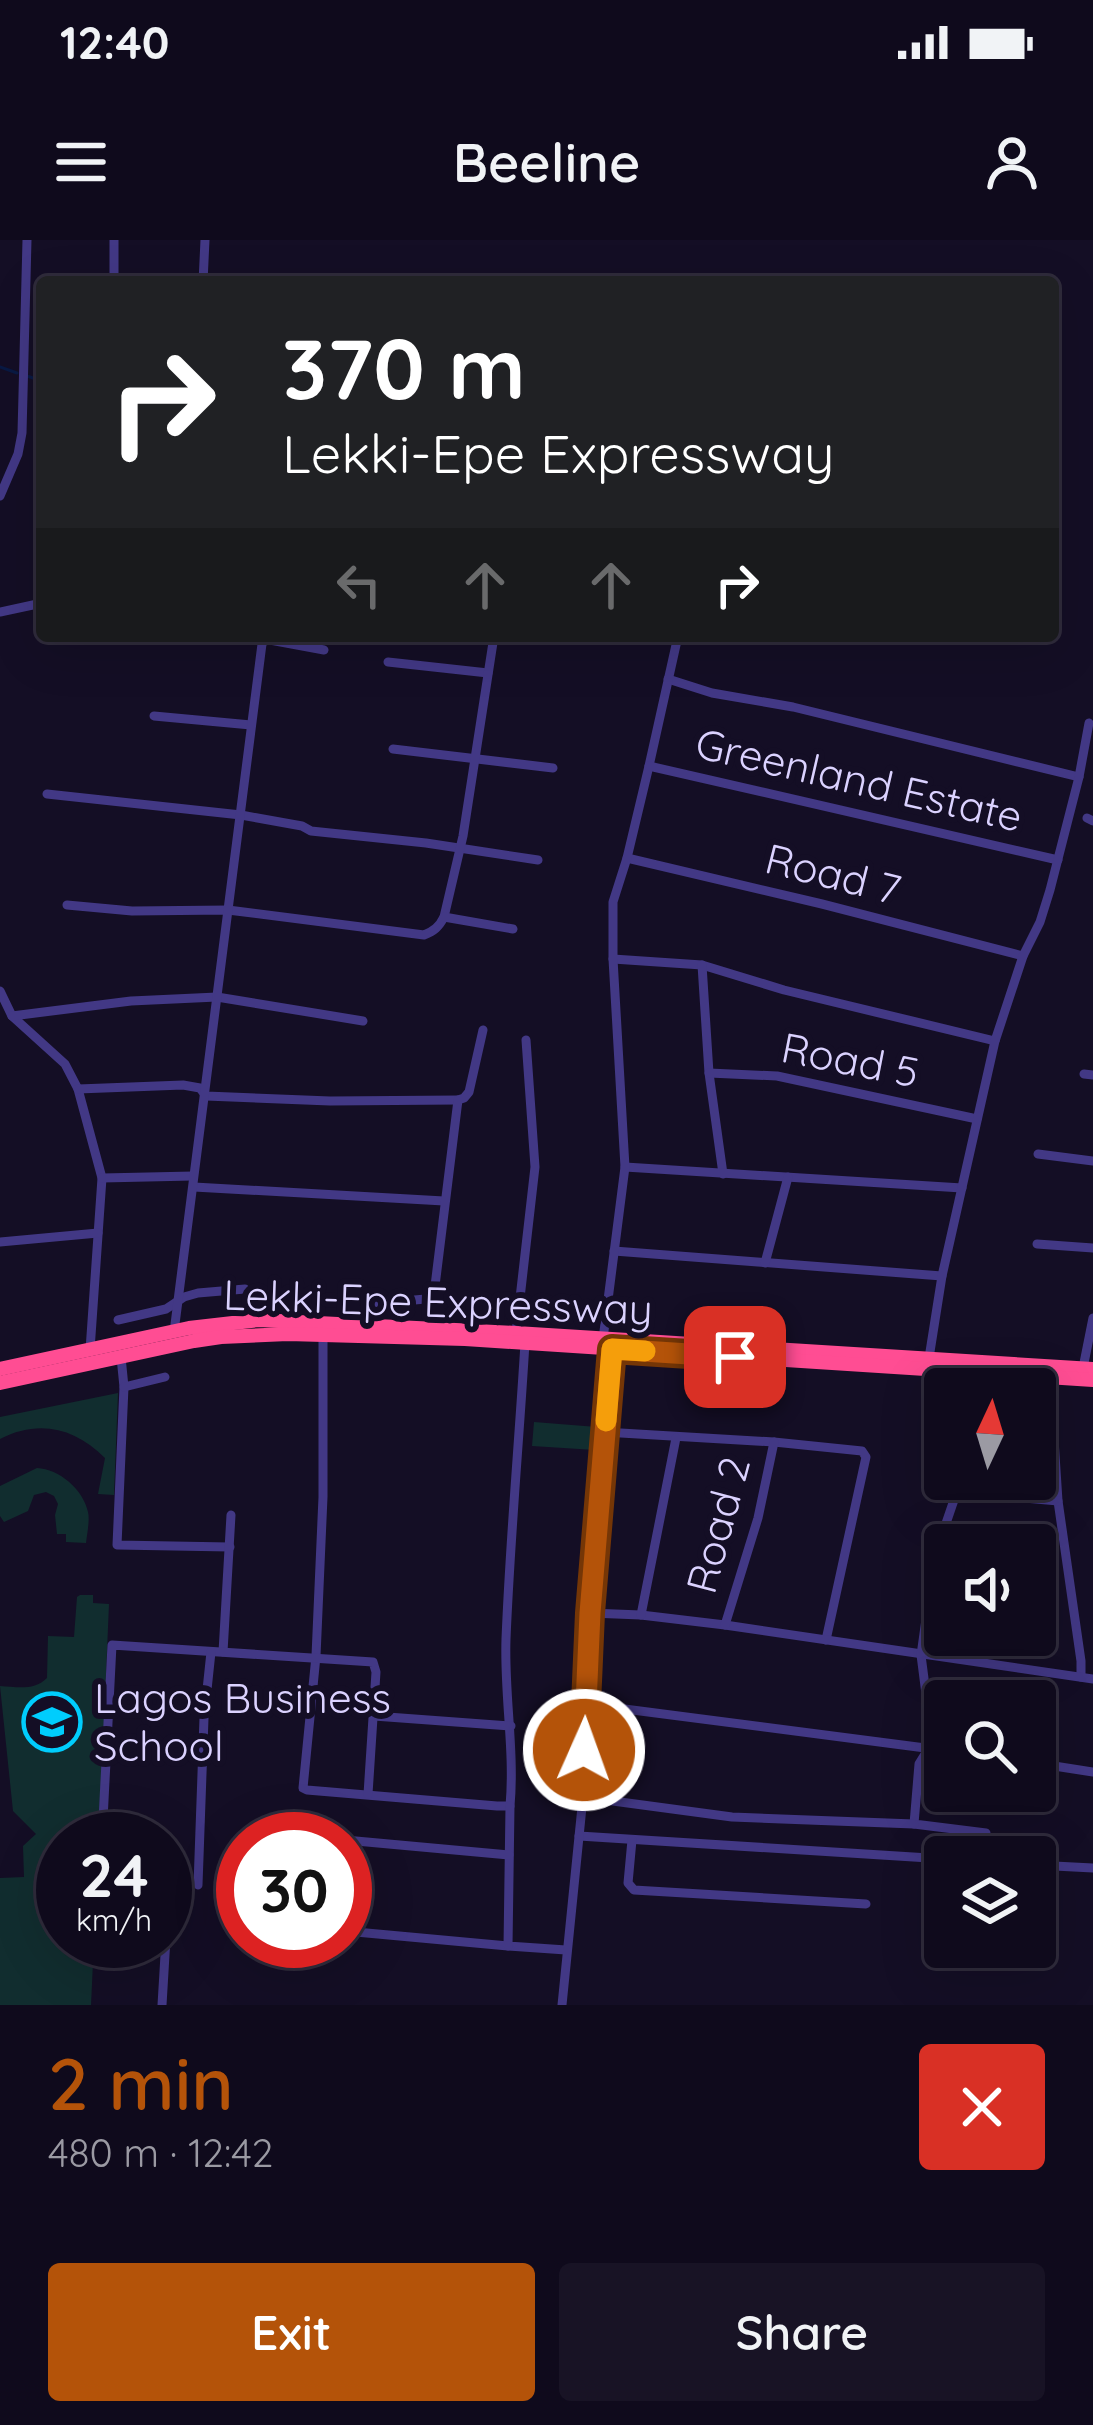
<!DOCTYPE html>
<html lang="en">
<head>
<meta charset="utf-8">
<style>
	:root { --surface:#0f0a1c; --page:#181325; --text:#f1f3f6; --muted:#9b9aa3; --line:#2f2b3b; --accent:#b45309 }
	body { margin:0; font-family:Quicksand,sans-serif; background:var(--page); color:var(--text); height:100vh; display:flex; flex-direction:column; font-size:45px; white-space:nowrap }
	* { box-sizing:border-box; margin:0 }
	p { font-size:39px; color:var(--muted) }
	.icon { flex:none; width:66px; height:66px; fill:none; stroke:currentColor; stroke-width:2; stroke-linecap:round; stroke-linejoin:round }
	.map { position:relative; height:1765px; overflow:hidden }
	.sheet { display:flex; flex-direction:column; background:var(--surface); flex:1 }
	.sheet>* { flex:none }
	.guide { position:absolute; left:36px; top:36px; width:1023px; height:366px; border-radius:12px; box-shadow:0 12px 48px #0002,0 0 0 3px var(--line); background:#202124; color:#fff; overflow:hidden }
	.needle { width:78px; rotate:4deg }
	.buttons { position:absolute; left:924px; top:1128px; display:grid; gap:24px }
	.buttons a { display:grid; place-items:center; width:132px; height:132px; border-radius:12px; background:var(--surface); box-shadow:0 12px 48px #0002,0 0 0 3px var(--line); font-size:60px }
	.speed { position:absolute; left:36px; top:1572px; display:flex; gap:24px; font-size:60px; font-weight:700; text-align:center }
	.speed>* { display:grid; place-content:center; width:156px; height:156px; border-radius:50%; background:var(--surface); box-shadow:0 12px 48px #0002,0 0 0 3px var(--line); line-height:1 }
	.speed small { font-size:30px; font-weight:400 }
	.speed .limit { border:18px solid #d22; background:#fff; color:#111 }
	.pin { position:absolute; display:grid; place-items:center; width:102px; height:102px; color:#fff; margin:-51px; border-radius:24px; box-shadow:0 6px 18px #0006 }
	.me { position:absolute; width:132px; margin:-66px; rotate:2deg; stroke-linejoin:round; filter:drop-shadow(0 0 9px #0008) }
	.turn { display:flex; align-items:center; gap:42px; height:252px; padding:0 48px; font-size:54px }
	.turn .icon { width:156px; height:156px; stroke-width:2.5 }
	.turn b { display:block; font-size:84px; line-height:102px }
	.lanes { display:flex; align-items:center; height:114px; padding:0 48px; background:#0003; justify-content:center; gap:60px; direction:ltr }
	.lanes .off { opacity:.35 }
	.round { display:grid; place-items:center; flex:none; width:126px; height:126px; border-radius:12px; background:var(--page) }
	.summary { display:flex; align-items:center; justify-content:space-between; height:204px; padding:0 48px }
	h1 { font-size:72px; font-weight:600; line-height:90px; color:var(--accent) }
	.cta { display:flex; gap:24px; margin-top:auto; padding:24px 48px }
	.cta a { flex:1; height:138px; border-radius:12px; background:var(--accent); color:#fff; font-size:48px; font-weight:600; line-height:138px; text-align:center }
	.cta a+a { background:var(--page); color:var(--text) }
	.status { display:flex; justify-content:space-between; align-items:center; height:84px; padding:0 60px; background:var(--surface); direction:ltr }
	.status svg { height:33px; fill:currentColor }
	header { display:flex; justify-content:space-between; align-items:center; height:156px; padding:0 48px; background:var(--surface); font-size:54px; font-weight:600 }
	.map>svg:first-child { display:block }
	.green { fill:#112d2f }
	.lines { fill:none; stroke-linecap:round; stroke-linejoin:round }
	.stream { stroke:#091943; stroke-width:3 }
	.minor { stroke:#423885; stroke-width:9 }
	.highway { stroke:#ff4d93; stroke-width:14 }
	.route-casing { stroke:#753606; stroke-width:30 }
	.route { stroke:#b45309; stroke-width:21 }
	.slow { stroke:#f59e0b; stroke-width:21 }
	.labels { text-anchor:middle; stroke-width:12; stroke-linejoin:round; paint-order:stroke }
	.street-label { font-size:42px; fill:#dbd2ff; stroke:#140e25 }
	.poi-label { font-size:42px; fill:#dbd2ff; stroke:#140e25; text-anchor:start }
</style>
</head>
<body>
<div class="status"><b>12:40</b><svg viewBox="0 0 49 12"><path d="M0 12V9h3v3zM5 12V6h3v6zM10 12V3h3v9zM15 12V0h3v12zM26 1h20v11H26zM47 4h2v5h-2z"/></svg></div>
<header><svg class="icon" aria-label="menu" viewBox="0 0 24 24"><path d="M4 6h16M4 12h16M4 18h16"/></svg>Beeline<svg class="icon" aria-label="person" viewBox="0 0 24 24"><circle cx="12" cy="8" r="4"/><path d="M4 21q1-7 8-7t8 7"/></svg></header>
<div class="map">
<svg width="1093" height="1765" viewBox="0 0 1093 1765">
	<rect width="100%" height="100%" fill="#140e25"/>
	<g class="green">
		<path d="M118 1153 114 1255 98 1254 105 1218C75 1188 39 1179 0 1199V1177Z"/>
		<path d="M534 1182 597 1187 595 1210 532 1206Z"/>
		<path d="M37 1228C59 1229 83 1249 88 1272 90 1280 87 1294 86 1303L66 1302V1294H57L55 1275 58 1264 54 1256 46 1252 34 1255 28 1271 4 1282 0 1276V1246Z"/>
		<path d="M80 1355H93V1363L109 1364 99 1599H63V1701H94L91 1765H0V1638L24 1637 23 1606 36 1594 13 1571 0 1446C17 1447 34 1451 47 1438L48 1396 74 1397 77 1357Z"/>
	</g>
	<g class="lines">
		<g class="stream">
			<path d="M0 127 17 133"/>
			<path d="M27 136 42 141"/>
		</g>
		<g class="minor">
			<path d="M114 42V0"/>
			<path d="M203 42 205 0"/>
			<path d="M0 256 18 214 22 193 27 0"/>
			<path d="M0 372 42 363"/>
			<path d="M388 422 488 433"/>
			<path d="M668 439 712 453 793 467 1079 537"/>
			<path d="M154 476 251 485"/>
			<path d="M393 509 553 528"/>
			<path d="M649 526 678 396"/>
			<path d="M47 554 241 575 302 586 311 591 426 603 538 620"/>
			<path d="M1087 578 1093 581"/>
			<path d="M627 618 822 664 1023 716"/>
			<path d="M67 665 132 671 228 670 424 695C434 691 439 687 444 677L463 596 494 396"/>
			<path d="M444 677 513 689"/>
			<path d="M613 719 702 725 784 750 995 801"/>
			<path d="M702 725 709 833 723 934"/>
			<path d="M0 751 12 776 65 824 78 849 102 938 90 1110"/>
			<path d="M12 776 131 761 217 757 363 781"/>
			<path d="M709 833 777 836 977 879"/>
			<path d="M1084 834 1093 835"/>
			<path d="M78 849 183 845 200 848 206 856 330 861 458 860"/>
			<path d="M1038 914 1093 921"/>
			<path d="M625 927 962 948"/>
			<path d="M102 938 193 936"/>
			<path d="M194 947 444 961"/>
			<path d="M0 1002 98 993"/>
			<path d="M1037 1004 1093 1008"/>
			<path d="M614 1011 942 1036"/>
			<path d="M765 1023 788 937"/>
			<path d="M118 1080 166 1069 184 1057 198 1053 245 1049"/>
			<path d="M358 1084 368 1064 426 1059 434 1054 458 860 464 858 469 852 483 790"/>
			<path d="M174 1092 262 404 264 401 270 400 324 410"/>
			<path d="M516 1093 535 927 526 800"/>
			<path d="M323 1095V1257L316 1416 303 1548 307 1550 497 1566H510C515 1510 504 1455 506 1399 510 1300 519 1202 525 1103"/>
			<path d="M603 1099 625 927 613 719V662L627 618 649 526 1058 620"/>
			<path d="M121 1117 124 1147 117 1305 230 1307"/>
			<path d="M929 1118 942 1036 995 801 1023 716 1040 682 1050 650 1079 537 1089 483"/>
			<path d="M1083 1128 1093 1078"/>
			<path d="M1050 1137 1058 1261 1081 1421V1437"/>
			<path d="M124 1147 165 1137"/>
			<path d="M604 1192 774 1202 862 1211 866 1217 826 1400"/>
			<path d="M590 1373 641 1375 725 1385 1093 1439"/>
			<path d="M641 1375 676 1198"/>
			<path d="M725 1385 758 1278 774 1202"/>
			<path d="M223 1412 231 1275"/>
			<path d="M586 1464 933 1509"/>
			<path d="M374 1476 511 1486"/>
			<path d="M929 1508 919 1524 914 1584 986 1593"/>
			<path d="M945 1510 933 1509 921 1415 932 1336 942 1295 955 1257 966 1253 1058 1261"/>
			<path d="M1035 1523 1093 1532"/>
			<path d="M583 1557 732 1577 914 1584"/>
			<path d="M510 1566 508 1706 566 1710"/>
			<path d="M303 1596 332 1599"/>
			<path d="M579 1596 945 1619"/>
			<path d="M102 1599 112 1405 373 1422 376 1432 368 1554"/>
			<path d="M345 1600 509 1615"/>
			<path d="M632 1600 628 1643 634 1650 866 1664"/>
			<path d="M1035 1625 1093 1628"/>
			<path d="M198 1645 204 1478 211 1412"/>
			<path d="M941 1665 943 1619"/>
			<path d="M345 1691 508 1706"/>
			<path d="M162 1765 166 1698"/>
			<path d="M562 1765 583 1557 590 1373 612 1109"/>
		</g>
		<g class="highway">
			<path d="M0 1129 189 1088 259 1080 516 1093 1093 1129"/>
			<path d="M0 1143 194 1101 221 1097 288 1094 465 1099 1093 1140"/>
		</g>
	</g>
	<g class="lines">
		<defs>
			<path id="route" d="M584 1510 590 1373 612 1109 735 1117"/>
		</defs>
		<use href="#route" class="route-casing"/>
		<use href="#route" class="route"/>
		<path class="slow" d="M606 1181 612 1109 645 1111"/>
	</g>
	<defs>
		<symbol id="university-ring" viewBox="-11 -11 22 22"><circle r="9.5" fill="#140e25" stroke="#00cdfd" stroke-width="1.5"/><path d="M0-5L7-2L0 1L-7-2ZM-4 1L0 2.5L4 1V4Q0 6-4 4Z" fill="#00cdfd"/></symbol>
	</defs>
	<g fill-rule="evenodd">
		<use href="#university-ring" x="19" y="1449" width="66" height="66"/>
	</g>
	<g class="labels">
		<g class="street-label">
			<text transform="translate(859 540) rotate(13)" y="15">Greenland Estate</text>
			<text transform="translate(833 634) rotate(14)" y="15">Road 7</text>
			<text transform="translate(850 820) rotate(11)" y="15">Road 5</text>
			<text transform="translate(438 1062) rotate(2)" y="15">Lekki-Epe Expressway</text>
			<text transform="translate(718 1285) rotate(-75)" y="15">Road 2</text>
		</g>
		<g class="poi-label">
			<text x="94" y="1473">Lagos Business<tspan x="94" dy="48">School</tspan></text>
		</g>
	</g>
</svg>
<div class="buttons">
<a><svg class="needle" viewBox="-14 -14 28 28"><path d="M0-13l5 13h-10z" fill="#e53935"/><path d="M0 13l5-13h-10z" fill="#9b9aa3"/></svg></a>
<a><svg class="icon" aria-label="sound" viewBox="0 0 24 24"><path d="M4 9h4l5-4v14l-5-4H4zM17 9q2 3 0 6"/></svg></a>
<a><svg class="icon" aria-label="search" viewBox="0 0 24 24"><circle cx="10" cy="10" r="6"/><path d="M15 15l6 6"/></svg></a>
<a><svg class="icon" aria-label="layers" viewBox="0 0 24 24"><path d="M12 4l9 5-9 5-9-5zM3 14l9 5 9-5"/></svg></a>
</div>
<div class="speed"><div>24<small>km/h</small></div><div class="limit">30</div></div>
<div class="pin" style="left:735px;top:1117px;background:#d93025"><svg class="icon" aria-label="arrive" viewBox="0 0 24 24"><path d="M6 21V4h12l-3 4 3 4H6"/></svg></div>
<svg class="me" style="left:584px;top:1510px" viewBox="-20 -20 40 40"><circle r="17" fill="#b45309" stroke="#fff" stroke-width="3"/><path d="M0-11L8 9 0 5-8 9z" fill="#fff"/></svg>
<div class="guide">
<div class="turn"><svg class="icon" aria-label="right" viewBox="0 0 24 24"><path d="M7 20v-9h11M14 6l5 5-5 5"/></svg><div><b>370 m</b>Lekki-Epe Expressway</div></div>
<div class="lanes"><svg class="icon off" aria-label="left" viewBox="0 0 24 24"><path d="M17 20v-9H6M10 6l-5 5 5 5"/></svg><svg class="icon off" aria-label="ahead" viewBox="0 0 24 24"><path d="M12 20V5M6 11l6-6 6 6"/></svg><svg class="icon off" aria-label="ahead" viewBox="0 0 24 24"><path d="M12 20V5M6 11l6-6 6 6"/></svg><svg class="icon" aria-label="right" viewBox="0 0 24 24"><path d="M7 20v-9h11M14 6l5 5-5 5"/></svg></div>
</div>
</div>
<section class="sheet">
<div class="summary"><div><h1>2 min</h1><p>480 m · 12:42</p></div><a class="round" style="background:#d93025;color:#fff"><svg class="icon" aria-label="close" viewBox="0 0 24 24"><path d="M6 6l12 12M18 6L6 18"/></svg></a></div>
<div class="cta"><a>Exit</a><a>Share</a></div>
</section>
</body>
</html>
